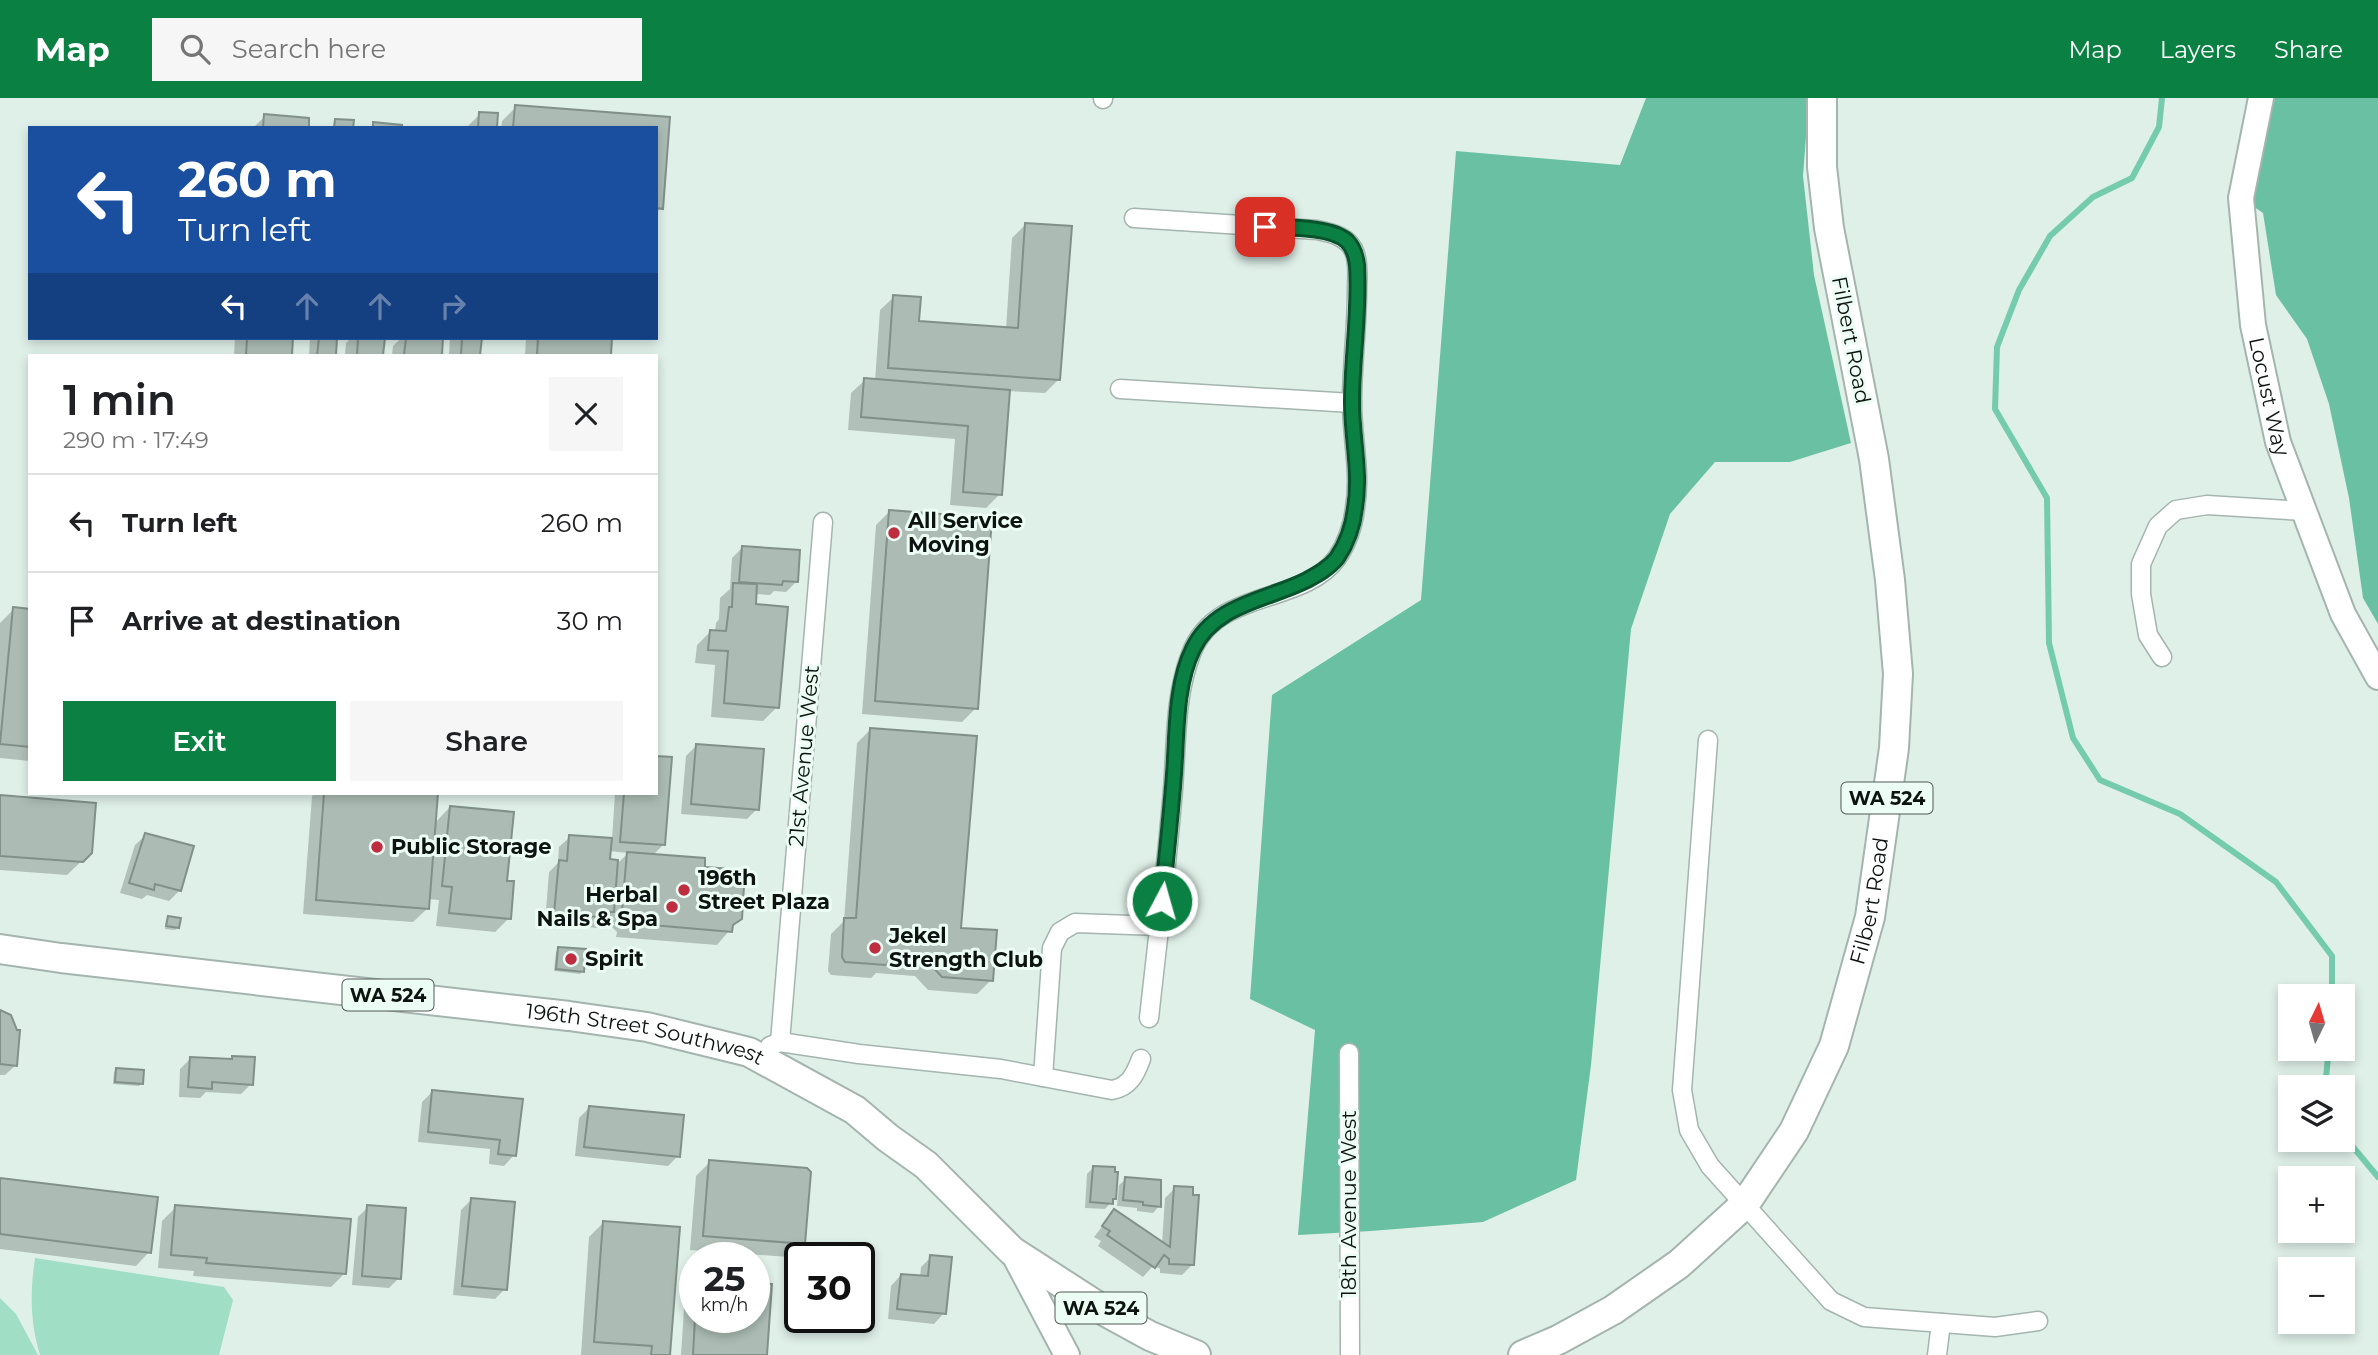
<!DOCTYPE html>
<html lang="en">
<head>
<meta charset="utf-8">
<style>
	:root { --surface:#fff; --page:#f6f6f6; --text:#202124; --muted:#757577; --line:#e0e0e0; --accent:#0b8043 }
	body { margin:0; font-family:Montserrat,sans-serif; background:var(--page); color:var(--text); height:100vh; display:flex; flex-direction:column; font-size:26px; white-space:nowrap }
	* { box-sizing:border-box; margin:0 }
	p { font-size:23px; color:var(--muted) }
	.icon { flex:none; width:38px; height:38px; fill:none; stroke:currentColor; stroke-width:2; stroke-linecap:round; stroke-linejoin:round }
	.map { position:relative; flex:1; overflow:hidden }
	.sheet { position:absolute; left:28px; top:256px; width:630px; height:441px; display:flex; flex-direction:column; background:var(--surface); border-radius:0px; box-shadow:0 4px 10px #0003 }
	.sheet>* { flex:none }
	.hud { position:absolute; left:28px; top:28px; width:630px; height:214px; border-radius:0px; box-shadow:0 4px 10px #0003; background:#1a4fa0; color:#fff; overflow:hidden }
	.needle { width:46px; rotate:5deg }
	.controls { position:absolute; left:2278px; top:886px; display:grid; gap:14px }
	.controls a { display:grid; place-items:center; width:77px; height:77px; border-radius:0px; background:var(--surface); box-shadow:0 4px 10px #0003; font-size:35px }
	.speed { position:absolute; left:679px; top:1144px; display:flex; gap:14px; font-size:35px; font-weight:700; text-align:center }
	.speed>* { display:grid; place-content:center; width:91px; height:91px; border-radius:50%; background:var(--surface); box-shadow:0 4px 10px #0003; line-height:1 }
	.speed small { font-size:18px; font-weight:400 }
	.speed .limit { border:4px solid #111; border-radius:10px; background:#fff; color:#111 }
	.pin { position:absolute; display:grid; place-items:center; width:60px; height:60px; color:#fff; margin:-30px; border-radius:14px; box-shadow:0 4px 10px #0006 }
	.me { position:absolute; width:77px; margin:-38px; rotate:6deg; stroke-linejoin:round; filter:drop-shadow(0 0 5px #0008) }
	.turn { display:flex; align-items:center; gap:24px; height:147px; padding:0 35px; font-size:32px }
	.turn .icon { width:91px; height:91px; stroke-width:2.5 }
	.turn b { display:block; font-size:49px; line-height:60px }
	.lanes { display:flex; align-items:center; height:66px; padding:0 35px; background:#0003; justify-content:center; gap:35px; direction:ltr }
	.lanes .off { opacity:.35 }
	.round { display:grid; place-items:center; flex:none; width:74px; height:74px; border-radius:0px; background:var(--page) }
	.headline { display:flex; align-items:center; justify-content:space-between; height:119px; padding:0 35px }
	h1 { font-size:42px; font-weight:600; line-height:52px }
	.primary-button { display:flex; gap:14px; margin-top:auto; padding:14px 35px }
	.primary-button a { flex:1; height:80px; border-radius:0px; background:var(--accent); color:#fff; font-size:28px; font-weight:600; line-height:80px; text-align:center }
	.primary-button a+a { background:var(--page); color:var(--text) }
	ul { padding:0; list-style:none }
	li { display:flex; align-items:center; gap:21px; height:98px; padding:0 35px; border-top:2px solid var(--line) }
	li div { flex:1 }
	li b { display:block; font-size:26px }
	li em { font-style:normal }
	header { display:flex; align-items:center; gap:42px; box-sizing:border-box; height:98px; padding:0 35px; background:var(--accent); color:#fff }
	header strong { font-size:33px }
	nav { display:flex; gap:38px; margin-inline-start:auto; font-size:24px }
	.search { width:490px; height:63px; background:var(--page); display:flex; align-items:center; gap:18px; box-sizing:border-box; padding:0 24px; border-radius:0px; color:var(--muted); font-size:26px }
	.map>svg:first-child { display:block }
	.green { fill:#a0dec6 }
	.forest { fill:#6ac0a2 }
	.shadow { fill:#0003; fill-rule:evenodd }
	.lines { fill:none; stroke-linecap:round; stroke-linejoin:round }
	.stream { stroke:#75cbad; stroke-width:6 }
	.building { fill:#acbcb5; stroke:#81908a; stroke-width:2 }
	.street-casing { stroke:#a4b4ae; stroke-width:21 }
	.secondary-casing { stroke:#a4b4ae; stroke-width:28 }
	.primary-casing { stroke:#a4b4ae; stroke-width:32 }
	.street { stroke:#fff; stroke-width:18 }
	.secondary { stroke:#fff; stroke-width:24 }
	.primary { stroke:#fff; stroke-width:28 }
	.route-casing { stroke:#07532c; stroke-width:18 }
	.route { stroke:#0b8043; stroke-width:12 }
	.poi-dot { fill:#be2d40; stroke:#ecfdf6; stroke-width:2.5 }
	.labels { text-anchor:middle; stroke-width:6; stroke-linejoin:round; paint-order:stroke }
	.shield { fill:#ecfdf6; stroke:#505955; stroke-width:2 }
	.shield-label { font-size:19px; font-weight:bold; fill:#0d1310 }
	.street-label { font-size:21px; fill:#0d1310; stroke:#ecfdf6 }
	.poi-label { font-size:21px; font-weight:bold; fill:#0d1310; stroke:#ecfdf6; text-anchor:start }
</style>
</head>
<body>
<header>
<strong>Map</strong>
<div class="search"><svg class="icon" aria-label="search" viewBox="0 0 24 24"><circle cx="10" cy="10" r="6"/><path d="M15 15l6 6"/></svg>Search here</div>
<nav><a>Map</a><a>Layers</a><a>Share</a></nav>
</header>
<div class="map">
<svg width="2378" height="1257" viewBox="0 0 2378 1257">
	<rect width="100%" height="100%" fill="#dff0e9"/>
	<g class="green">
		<path d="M35 1160 224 1189 233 1202 219 1257H40C30 1225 30 1194 35 1160Z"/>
		<path d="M0 1200 16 1216 38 1257H0Z"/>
	</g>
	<g class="forest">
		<path d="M1646 0H1809L1803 78 1814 177 1851 345 1790 364H1715L1670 416 1631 531 1591 967 1576 1082 1483 1124 1371 1133 1298 1137 1315 932 1250 901 1272 597 1421 502 1456 53 1620 67Z"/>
		<path d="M2261 0H2378V526L2363 500 2349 400 2329 306 2307 241 2276 197 2263 115 2241 100Z"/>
	</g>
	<g class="shadow">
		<path d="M516 9 668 20 661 110 656 115V30H501L502 23Z"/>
		<path d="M480 16 496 30H466Z"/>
		<path d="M265 18 307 30H253Z"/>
		<path d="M1026 126 1059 281 1045 295 1008 293 1000 396 986 410 950 407 955 341 848 332 851 295 865 282 875 283 880 212 894 199 917 225 1006 231 1012 140Z"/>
		<path d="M235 240H292L290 257H234Z"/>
		<path d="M310 240H335L334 257H309Z"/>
		<path d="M351 240H383L382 257H345L346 245Z"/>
		<path d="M401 240H441L440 257H392L393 248Z"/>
		<path d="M450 240H480L479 257H449Z"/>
		<path d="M526 240H611L609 257H525Z"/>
		<path d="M890 413 976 610 962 624 862 616 876 427Z"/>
		<path d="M742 450 797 483 786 494 774 493 770 497 755 496 754 508 777 609 763 623 711 619 715 567 695 565 697 547 711 533 715 534 716 525 719 521 720 500 730 491 732 460Z"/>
		<path d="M14 511 30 513V663L0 660V525Z"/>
		<path d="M871 631 959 831 991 882 977 896 928 892 915 878 876 875 871 880 831 877 828 873 831 836 844 823 857 645Z"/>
		<path d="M696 648 757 711 747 721 681 716 686 658Z"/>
		<path d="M315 695H436L434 726 450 709 505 784 509 820 495 834 436 828 439 802 428 801 427 811 413 824 303 816 312 698Z"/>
		<path d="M615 695H656L664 746 652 758 703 771 740 820 717 847 616 839 617 834 609 826 610 817 597 830 545 825 549 774 558 765 559 749 570 739 612 742ZM609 753 628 755 616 767 608 762Z"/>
		<path d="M0 699 91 754 67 777 0 772Z"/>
		<path d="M146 737 191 749 179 793 169 803 147 797 142 801 120 795 135 747Z"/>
		<path d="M168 820 178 829 175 832 165 831 166 823Z"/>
		<path d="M559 851 582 873 580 876 554 873 556 854Z"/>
		<path d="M0 914 16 967 5 977H0Z"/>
		<path d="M233 960 251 986 241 996 206 994 200 1000 179 999 180 971 190 961 230 963Z"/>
		<path d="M117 971 141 986 139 988 113 986 114 974Z"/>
		<path d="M433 993 521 1002 514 1057 504 1068 489 1066 490 1051 418 1044 422 1004Z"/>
		<path d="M589 1010 678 1058 668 1068 575 1058 579 1020Z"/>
		<path d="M710 1064 803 1146 789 1159 690 1152 696 1078Z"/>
		<path d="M1094 1069 1114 1101 1105 1111 1085 1110 1087 1076Z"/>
		<path d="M1126 1081 1159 1108 1153 1115 1137 1113V1110L1117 1108 1119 1087Z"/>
		<path d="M0 1082 149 1154 136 1168 0 1151Z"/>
		<path d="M1175 1090 1193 1166 1182 1177 1160 1175V1171L1154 1167 1143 1179 1098 1148 1101 1143 1094 1139 1114 1113 1162 1146 1165 1100Z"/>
		<path d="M471 1102 505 1191 495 1201 453 1197 461 1112Z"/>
		<path d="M176 1109 345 1175 331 1189 193 1178 194 1173 158 1170 162 1123Z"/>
		<path d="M368 1109 399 1180 389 1190 352 1187 358 1119Z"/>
		<path d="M603 1125 669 1257H581L589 1139Z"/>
		<path d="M931 1159 944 1215 934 1226 888 1221 891 1188 901 1177 920 1179 921 1169Z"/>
		<path d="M695 1186V1220H754L765 1257H681L685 1196Z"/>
	</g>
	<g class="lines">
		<g class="stream">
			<path d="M2162 0 2159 29 2132 80 2093 99 2050 138 2019 192 1997 249 1995 311 2047 400 2049 545 2073 640 2100 682 2180 716 2276 784 2332 858V898"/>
			<path d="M2325 989 2329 950"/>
			<path d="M2343 1037 2378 1079"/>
		</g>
	</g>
	<g class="building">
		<path d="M515 7 670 19 663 111 656 110V30H513Z"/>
		<path d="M479 14 498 15 497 30H478Z"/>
		<path d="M264 16 309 20V30H263Z"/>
		<path d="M335 21 354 22 353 30H334Z"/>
		<path d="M373 24 402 27V30H373Z"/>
		<path d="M1025 125 1072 128 1060 282 888 270 893 197 921 199 919 223 1018 230Z"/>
		<path d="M247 240H293L292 257H246Z"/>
		<path d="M319 240H337L336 257H317Z"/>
		<path d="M358 240H385L383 257H357Z"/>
		<path d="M406 240H443L442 257H404Z"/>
		<path d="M462 240H482L480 257H461Z"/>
		<path d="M538 240H612L611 257H537Z"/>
		<path d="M864 280 1010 292 1002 397 963 394 968 328 861 319Z"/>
		<path d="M889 412 992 420 978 611 875 603Z"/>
		<path d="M742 448 800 452 798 484 783 483 782 487 739 484Z"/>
		<path d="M733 485 757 486 756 506 788 509 779 610 724 605 728 553 708 552 710 532 726 533 729 509H732Z"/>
		<path d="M13 509 30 511V649L0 646Z"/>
		<path d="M870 630 977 638 961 830 997 832 993 883 942 879 929 865 890 862 886 867 845 864 842 859 844 820H856Z"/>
		<path d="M696 646 764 651 759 712 691 706Z"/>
		<path d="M656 658 672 659 665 747 620 744 624 695H656Z"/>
		<path d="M324 695H438L429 811 316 802Z"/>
		<path d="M0 697 96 705 92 755 83 764 0 758Z"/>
		<path d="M450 708 514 714 507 783H514L511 821 449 815 452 789 442 788Z"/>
		<path d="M145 735 194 748 181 793 155 786 154 792 129 785Z"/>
		<path d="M569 737 612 740 610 761 618 762 614 814H610L609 820 554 815 559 762 567 763Z"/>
		<path d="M627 754 705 760V769L745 772 742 821 733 827 732 834 629 825 630 820 622 812Z"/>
		<path d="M168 818 181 820 179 830 166 828Z"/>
		<path d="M558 849 586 851 584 874 556 871Z"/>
		<path d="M0 912 11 917 17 932H20L17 968 0 966Z"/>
		<path d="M232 958 255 959 253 987 212 984V991L188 989 190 959 232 961Z"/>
		<path d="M116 970 144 972 143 986 115 984Z"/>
		<path d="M432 992 523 1001 516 1058 498 1056 500 1042 428 1034Z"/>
		<path d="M589 1008 684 1017 680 1059 584 1049Z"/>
		<path d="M709 1062 807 1070 811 1074 805 1146 703 1138Z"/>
		<path d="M1093 1068 1115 1069V1074H1118L1116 1101H1113V1106L1090 1104Z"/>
		<path d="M1125 1079 1161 1082V1109L1143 1107V1104L1123 1102Z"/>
		<path d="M0 1080 158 1099 151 1155 0 1136Z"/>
		<path d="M1174 1088 1193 1089V1097H1199L1194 1167 1169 1166V1161L1164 1157 1155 1170 1107 1137 1110 1133 1102 1128 1114 1111 1170 1149Z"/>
		<path d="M471 1100 515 1104 507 1192 462 1188Z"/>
		<path d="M175 1107 351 1121 346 1176 206 1165 207 1160 171 1157Z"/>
		<path d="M367 1107 406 1110 401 1181 362 1178Z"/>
		<path d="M603 1123 680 1129 670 1257H651L652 1248 594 1244Z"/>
		<path d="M930 1157 952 1159 946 1216 897 1211 901 1176 928 1178Z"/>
		<path d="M754 1185 772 1186 767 1257H693L695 1220H754Z"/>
	</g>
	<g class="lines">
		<defs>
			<g id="street">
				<path d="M1103 1V0"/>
				<path d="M1134 120 1317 132C1332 135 1350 139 1355 156 1359 168 1357 181 1357 193 1357 230 1352 267 1352 304 1352 340 1361 375 1355 410 1353 428 1347 445 1337 460 1302 508 1215 490 1191 556 1173 602 1177 655 1172 703 1166 775 1157 847 1149 920"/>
				<path d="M1120 291 1352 305"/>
				<path d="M2162 559 2148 537 2141 496V466L2158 428 2176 412 2207 407 2304 413"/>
				<path d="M1708 642 1682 992 1689 1032 1710 1068 1831 1203 1864 1219 1995 1229 2038 1223"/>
				<path d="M780 944 823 424"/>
				<path d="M770 948 780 944 859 956 1001 971 1112 992C1129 989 1135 977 1141 961"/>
				<path d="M1349 955 1350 1257"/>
				<path d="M1043 979 1052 850 1060 834 1075 825 1159 828"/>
				<path d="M1937 1257 1941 1225"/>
			</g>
			<g id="secondary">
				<path id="s1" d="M2261 0 2241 100 2253 227 2278 344 2343 516 2378 579"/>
				<path d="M1012 1153 1067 1257"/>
			</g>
			<g id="primary">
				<path id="s2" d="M0 851 61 860 569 918 647 929 749 954 855 1012 888 1040 926 1067 1012 1153 1108 1215 1150 1238 1196 1257"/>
				<path id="s3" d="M1523 1257 1558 1242 1613 1212 1679 1166 1745 1106 1794 1033 1834 948 1870 819 1894 650 1898 576 1890 482 1874 361 1829 130 1822 69V0"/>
			</g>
		</defs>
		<use href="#street" class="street-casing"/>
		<use href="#secondary" class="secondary-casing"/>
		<use href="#primary" class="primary-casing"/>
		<use href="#street" class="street"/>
		<use href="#secondary" class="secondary"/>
		<use href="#primary" class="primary"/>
	</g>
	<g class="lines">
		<defs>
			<path id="route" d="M1162 803C1166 761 1171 718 1174 676 1177 636 1175 588 1193 551 1214 506 1268 502 1307 482 1318 476 1329 470 1337 460 1347 445 1353 428 1355 410 1361 375 1352 340 1352 305 1352 259 1360 213 1357 167 1356 158 1354 150 1347 143 1330 128 1287 130 1265 129"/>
		</defs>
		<use href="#route" class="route-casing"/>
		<use href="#route" class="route"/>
	</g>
	<g class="poi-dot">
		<circle cx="894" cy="435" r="7"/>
		<circle cx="377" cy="749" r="7"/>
		<circle cx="684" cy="792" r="7"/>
		<circle cx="672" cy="809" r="7"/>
		<circle cx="875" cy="850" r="7"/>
		<circle cx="571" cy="861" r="7"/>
	</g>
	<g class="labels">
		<g class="shield">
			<rect x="1841.5" y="684.5" width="91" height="31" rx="5"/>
			<rect x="342.5" y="881.5" width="91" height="31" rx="5"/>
			<rect x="1055.5" y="1194.5" width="91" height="31" rx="5"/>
		</g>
		<g class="shield-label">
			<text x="1887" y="707">WA 524</text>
			<text x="388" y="904">WA 524</text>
			<text x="1101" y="1217">WA 524</text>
		</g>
		<g class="street-label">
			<text transform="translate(1851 242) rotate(79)" y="7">Filbert Road</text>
			<text dy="7" stroke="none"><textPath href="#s1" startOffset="303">Locust Way</textPath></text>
			<text transform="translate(804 658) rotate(-85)" y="7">21st Avenue West</text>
			<text dy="7" stroke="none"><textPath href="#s3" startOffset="602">Filbert Road</textPath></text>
			<text dy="7" stroke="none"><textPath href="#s2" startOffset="651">196th Street Southwest</textPath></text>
			<text transform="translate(1349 1106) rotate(-90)" y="7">18th Avenue West</text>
		</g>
		<g class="poi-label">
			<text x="908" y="430">All Service<tspan x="908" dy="24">Moving</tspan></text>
			<text x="391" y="756">Public Storage</text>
			<text x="698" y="787">196th<tspan x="698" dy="24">Street Plaza</tspan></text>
			<text x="658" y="804" text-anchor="end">Herbal<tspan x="658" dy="24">Nails &amp; Spa</tspan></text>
			<text x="889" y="845">Jekel<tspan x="889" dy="24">Strength Club</tspan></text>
			<text x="585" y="868">Spirit</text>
		</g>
	</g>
</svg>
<div class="controls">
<a><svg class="needle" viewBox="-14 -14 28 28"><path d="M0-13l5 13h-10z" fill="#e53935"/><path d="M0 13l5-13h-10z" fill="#757577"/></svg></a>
<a><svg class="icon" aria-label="layers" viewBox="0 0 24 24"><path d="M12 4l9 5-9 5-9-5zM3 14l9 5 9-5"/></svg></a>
<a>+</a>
<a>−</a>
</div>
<div class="speed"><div>25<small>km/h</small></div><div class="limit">30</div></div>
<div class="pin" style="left:1265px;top:129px;background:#d93025"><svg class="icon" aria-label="arrive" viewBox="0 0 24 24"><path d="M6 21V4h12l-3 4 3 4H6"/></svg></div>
<svg class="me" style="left:1162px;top:803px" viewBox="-20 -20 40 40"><circle r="17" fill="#0b8043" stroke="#fff" stroke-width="3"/><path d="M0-11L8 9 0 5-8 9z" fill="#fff"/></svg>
<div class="hud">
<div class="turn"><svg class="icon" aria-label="left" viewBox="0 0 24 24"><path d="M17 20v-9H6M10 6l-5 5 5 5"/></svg><div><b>260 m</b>Turn left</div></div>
<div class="lanes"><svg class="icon" aria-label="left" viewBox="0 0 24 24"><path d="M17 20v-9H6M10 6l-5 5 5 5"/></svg><svg class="icon off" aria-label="ahead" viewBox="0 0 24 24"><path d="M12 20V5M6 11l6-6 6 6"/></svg><svg class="icon off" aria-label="ahead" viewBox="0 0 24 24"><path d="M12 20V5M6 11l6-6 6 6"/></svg><svg class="icon off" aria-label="right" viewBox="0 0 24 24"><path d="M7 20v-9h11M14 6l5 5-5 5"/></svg></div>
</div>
<section class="sheet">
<div class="headline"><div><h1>1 min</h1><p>290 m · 17:49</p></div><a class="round"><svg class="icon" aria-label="close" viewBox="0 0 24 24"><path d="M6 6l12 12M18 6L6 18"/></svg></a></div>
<ul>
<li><svg class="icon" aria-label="left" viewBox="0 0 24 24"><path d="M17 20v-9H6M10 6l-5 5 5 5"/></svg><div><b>Turn left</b></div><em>260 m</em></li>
<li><svg class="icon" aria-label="arrive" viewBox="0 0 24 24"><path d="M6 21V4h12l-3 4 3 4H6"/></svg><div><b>Arrive at destination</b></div><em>30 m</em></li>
</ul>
<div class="primary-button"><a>Exit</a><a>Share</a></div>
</section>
</div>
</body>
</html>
